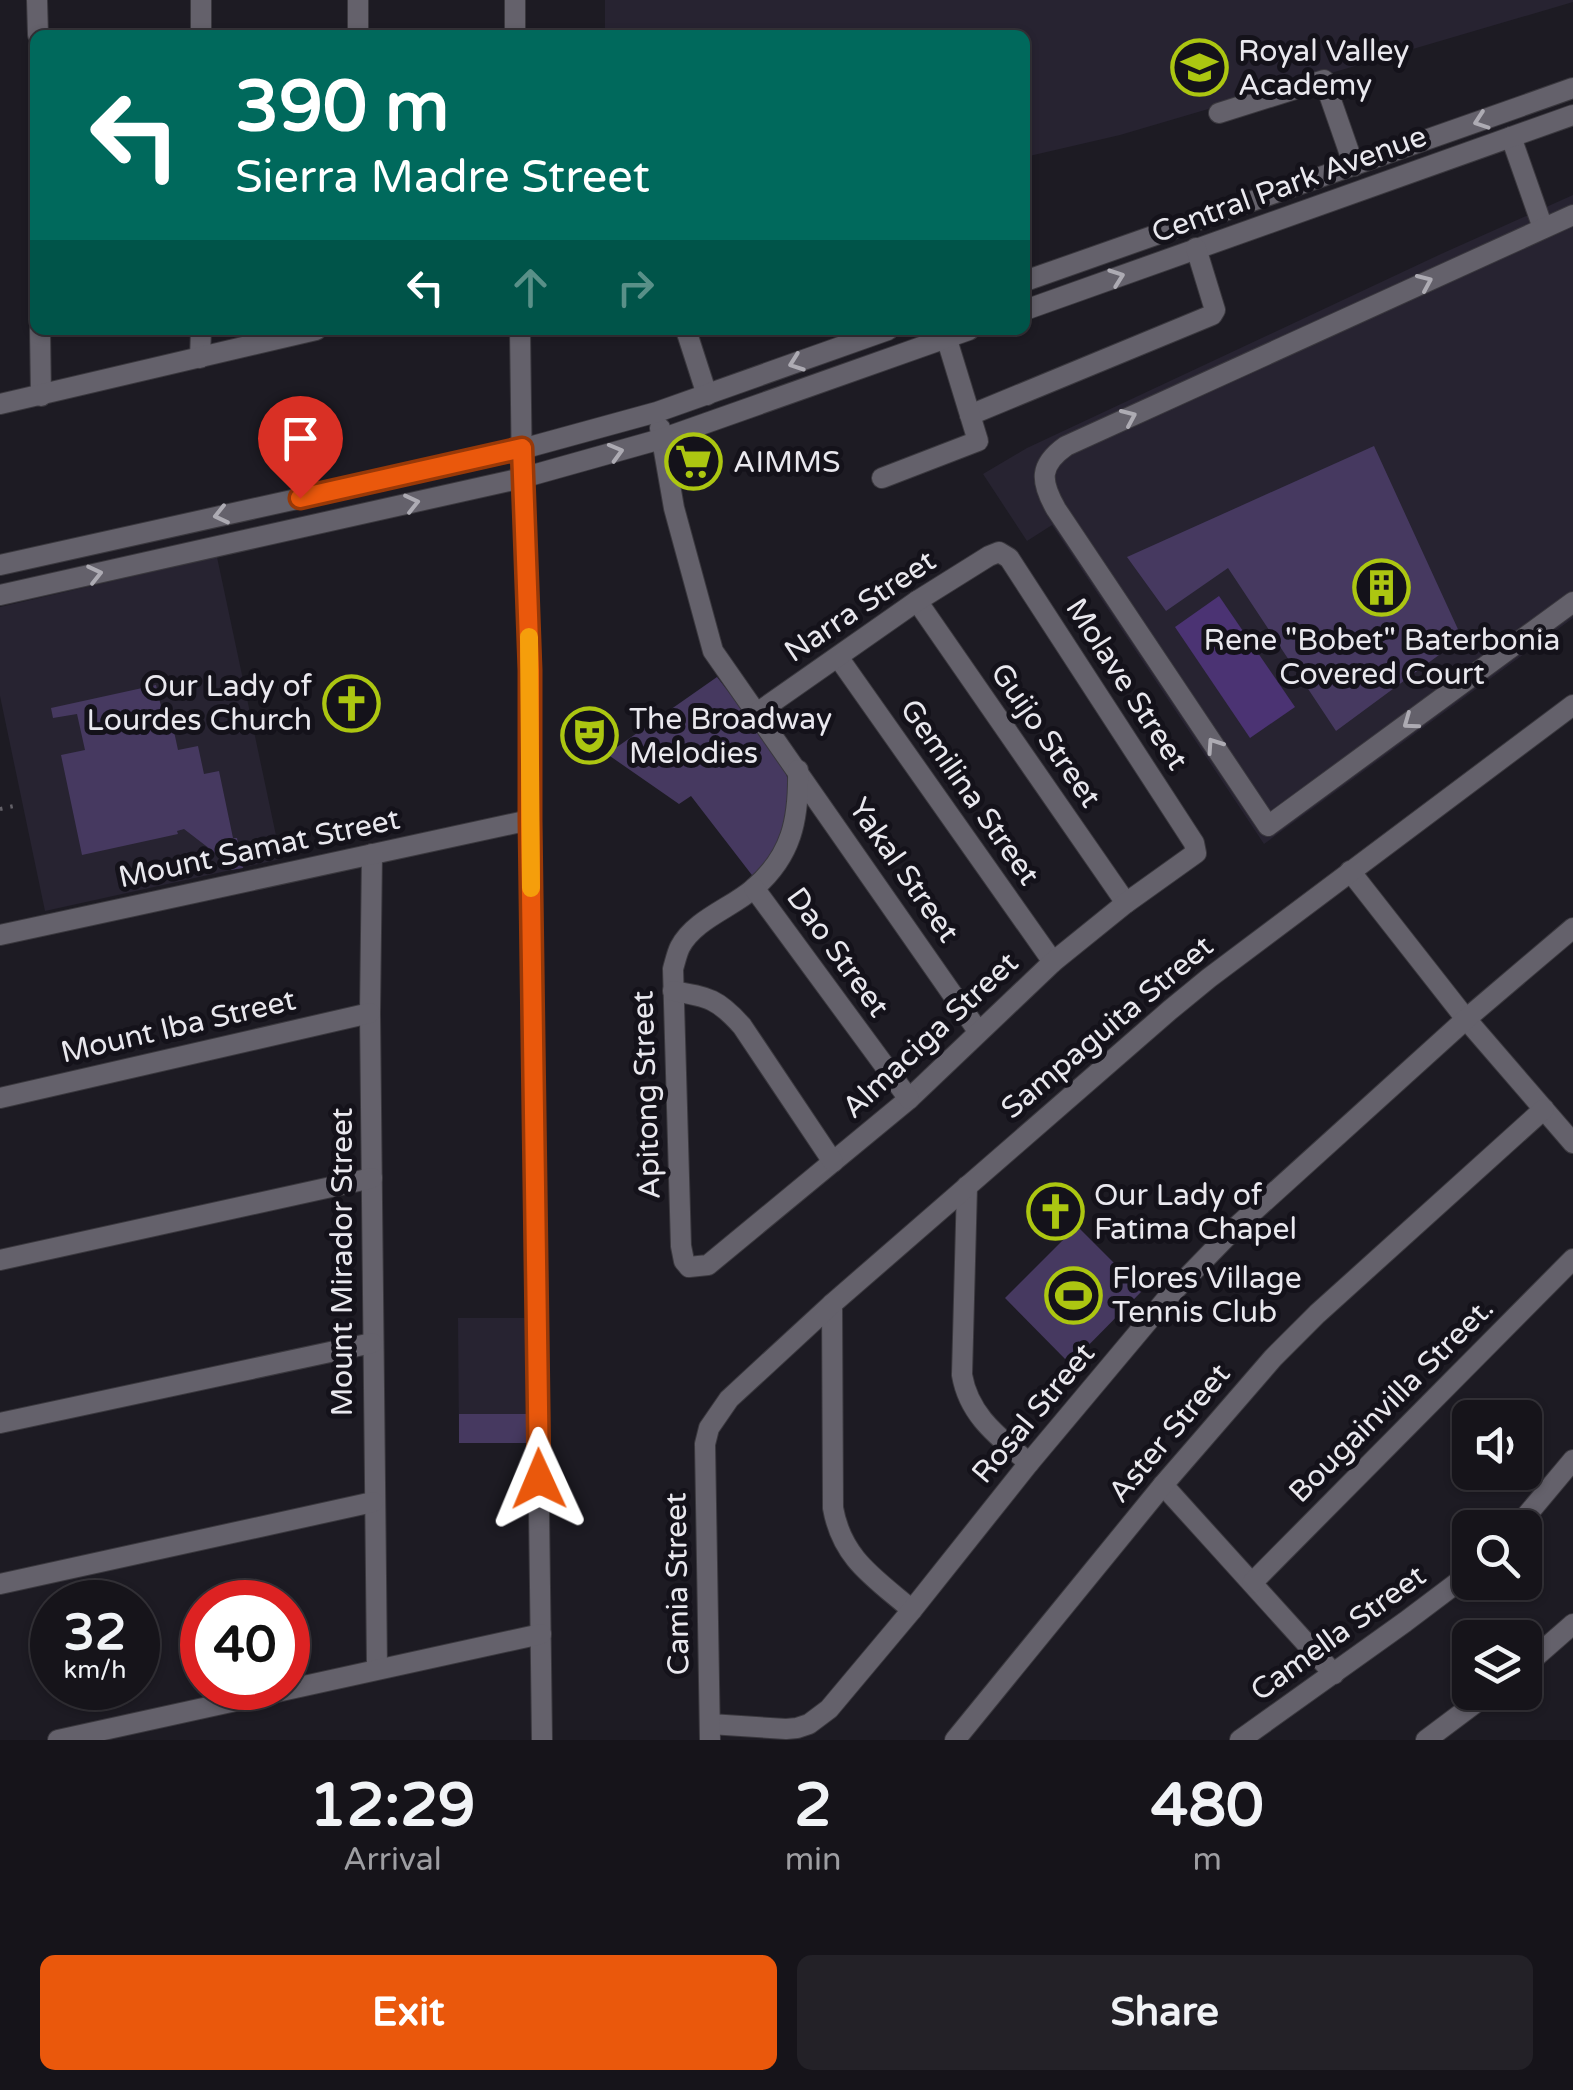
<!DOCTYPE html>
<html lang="en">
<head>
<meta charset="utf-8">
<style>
	:root { --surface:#16141a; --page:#232127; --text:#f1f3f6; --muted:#9e9ea2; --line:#353339; --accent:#ea580c }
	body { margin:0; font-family:"Varela Round",sans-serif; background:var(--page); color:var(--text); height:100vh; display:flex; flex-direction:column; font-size:38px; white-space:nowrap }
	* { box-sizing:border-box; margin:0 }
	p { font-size:32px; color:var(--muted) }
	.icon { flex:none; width:55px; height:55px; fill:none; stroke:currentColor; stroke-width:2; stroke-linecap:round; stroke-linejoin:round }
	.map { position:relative; height:1740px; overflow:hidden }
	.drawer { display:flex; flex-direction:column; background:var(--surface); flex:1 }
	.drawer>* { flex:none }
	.banner { position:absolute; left:30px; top:30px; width:1000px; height:305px; border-radius:15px; box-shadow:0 2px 8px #0004,0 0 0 2px var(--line); background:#00695c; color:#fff; overflow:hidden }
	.controls { position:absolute; left:1452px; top:1400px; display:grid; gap:20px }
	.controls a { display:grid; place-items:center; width:90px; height:90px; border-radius:15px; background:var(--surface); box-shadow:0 2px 8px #0004,0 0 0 2px var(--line); font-size:50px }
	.speed { position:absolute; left:30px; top:1580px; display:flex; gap:20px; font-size:50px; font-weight:700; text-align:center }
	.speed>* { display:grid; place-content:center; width:130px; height:130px; border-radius:50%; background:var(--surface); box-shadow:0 2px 8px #0004,0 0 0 2px var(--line); line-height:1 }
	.speed small { font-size:25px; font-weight:400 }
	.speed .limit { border:15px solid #d22; background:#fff; color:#111 }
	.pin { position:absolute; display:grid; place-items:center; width:85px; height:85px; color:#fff; margin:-102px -42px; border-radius:50% 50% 50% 0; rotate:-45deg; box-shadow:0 0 10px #0007 }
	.pin .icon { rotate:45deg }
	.me { position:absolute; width:110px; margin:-55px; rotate:359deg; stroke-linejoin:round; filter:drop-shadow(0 0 8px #0008) }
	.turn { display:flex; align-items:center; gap:35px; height:210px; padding:0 40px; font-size:45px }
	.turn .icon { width:130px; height:130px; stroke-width:2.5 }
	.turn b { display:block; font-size:70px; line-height:85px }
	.lanes { display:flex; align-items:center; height:95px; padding:0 40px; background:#0003; justify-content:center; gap:50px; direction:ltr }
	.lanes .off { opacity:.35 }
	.eta { display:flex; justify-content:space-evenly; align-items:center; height:170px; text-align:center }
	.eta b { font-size:60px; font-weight:700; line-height:70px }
	.button { display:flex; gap:20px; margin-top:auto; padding:20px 40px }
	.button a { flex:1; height:115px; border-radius:15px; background:var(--accent); color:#fff; font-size:40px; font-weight:700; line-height:115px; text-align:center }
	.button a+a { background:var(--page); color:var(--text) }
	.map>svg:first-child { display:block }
	.built { fill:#272331 }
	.green { fill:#463960 }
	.water { fill:#4b3373 }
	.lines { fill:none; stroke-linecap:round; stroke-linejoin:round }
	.minor-casing { stroke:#3a383e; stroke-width:22 }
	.path { stroke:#636168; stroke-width:4; stroke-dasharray:2.5 8; stroke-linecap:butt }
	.minor { stroke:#64616b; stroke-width:20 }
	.oneway { stroke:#adabb3 }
	.route-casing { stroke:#983908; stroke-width:25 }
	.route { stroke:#ea580c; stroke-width:18 }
	.slow { stroke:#f59e0b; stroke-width:18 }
	.labels { text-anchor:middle; stroke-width:10; stroke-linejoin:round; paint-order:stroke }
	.poi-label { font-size:30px; fill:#e9e8ee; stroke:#14121a; text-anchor:start }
	.street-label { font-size:30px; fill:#e9e8ee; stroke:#14121a }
</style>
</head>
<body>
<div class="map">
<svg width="1573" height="1740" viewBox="0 0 1573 1740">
	<rect width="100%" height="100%" fill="#1d1b23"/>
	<g class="built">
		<path d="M605 0H1573V2L1120 135 1025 157V35H605Z"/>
		<path d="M1573 195V618L1264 844 1052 525 1027 541 983 474 1027 448 1441 254Z"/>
		<path d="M217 557 281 859 45 911 0 696V607Z"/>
		<path d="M458 1318H525L526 1443H459Z"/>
	</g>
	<g class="green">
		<path d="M1374 446 1462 638 1336 731 1228 568 1166 611 1127 557Z"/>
		<path d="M717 677 776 753 785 769 789 785 791 805 776 853 755 879 691 796 679 804 607 754Z"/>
		<path d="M156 685 165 723 172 722 178 750 198 746 204 774 219 771 233 838H237L243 868 231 870 228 858 223 859 184 829 177 831 178 834 82 855 61 755 85 750 77 714 53 718 51 708Z"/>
		<path d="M1077 1226 1142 1291 1070 1364 1005 1298Z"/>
		<rect x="459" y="1414" width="67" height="29"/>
	</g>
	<path class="water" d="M1219 596 1295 707 1250 738 1175 627Z"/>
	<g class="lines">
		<defs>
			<g id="minor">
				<path d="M37 0 38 35"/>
				<path d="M358 0V35"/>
				<path d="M515 0V35"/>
				<path d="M201 35V0"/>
				<path d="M1219 113 1324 80 1354 166"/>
				<path d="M1511 137 1543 228"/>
				<path d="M1573 215 1066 446C1039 465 1040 481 1056 509L1268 826 1573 602"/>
				<path d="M1025 281 1573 88"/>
				<path d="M1025 310 1573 115"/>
				<path d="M40 330 41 396"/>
				<path d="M520 330 522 478 531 669 530 820 542 1740"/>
				<path d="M686 330 707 395"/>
				<path d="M200 358 201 330"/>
				<path d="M0 404 316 330"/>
				<path d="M970 415 1212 315 1215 310 1196 248"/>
				<path d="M660 428 674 508 713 651 978 1031"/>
				<path d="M882 478 978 441 944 330"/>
				<path d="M0 565 522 449 657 412 888 330"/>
				<path d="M0 595 522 478 661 439 969 330"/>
				<path d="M917 601 1126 903"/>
				<path d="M838 657 1053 962"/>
				<path d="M757 713 917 601 989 556 999 552 1009 558 1194 843 1196 853 1126 903 1053 962 909 1099 708 1265 689 1267 684 1261 681 1246 673 969C675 962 677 953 680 947 694 920 731 908 753 889 792 856 799 819 798 770"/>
				<path d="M372 854 370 1013 377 1669"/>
				<path d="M1350 871 1466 1019 1573 1143"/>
				<path d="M754 888 909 1099"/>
				<path d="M0 935 530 820"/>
				<path d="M673 991C709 997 718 999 742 1026L833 1162"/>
				<path d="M0 1098 370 1013"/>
				<path d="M967 1186 962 1375C969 1416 999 1437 1029 1463"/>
				<path d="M0 1260 372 1178"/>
				<path d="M832 1304 833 1508C842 1559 875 1578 912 1610"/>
				<path d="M0 1423 372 1343"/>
				<path d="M1163 1485 1334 1674"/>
				<path d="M1516 1528 1573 1460"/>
				<path d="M1252 1583 1573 1259"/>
				<path d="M0 1584 373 1502"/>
				<path d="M1525 1666 1573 1624"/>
				<path d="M710 1724 786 1729 797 1728 809 1724 829 1709 912 1610 1029 1463 1169 1296 1234 1229 1466 1019 1573 928"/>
				<path d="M58 1740 541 1634"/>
				<path d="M710 1740 705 1444 709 1428 729 1399 832 1304 1170 1010 1209 978 1573 705"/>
				<path d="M955 1740 1163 1485 1273 1358 1317 1314 1544 1109"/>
				<path d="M1240 1740 1405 1622 1470 1573"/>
				<path d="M1426 1740 1490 1692"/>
			</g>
		</defs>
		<use href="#minor" class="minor-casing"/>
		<path class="path" d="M0 809 14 806"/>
		<use href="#minor" class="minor"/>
	</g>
	<defs><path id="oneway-chevron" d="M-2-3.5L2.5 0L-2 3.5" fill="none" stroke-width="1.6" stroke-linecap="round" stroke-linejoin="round" transform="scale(2.5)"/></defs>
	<g class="oneway">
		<use href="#oneway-chevron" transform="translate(1481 121) rotate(161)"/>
		<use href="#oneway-chevron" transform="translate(1117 277) rotate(-20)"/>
		<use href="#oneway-chevron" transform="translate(1425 282) rotate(-24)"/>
		<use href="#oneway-chevron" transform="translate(796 363) rotate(160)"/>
		<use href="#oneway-chevron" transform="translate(1129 417) rotate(-24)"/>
		<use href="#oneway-chevron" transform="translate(616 452) rotate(-16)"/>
		<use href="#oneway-chevron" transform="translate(412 503) rotate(-13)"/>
		<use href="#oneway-chevron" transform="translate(221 515) rotate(167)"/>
		<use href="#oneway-chevron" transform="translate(95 574) rotate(-13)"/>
		<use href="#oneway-chevron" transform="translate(1410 722) rotate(144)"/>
		<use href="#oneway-chevron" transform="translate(1214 745) rotate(-124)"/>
	</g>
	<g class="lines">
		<defs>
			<path id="route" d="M300 498 522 448 530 670V820L539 1479"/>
		</defs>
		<use href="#route" class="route-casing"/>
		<use href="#route" class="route"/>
		<path class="slow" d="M529 637 531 888"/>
	</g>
	<defs>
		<symbol id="school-ring" viewBox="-11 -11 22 22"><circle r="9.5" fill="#14121a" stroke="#acc611" stroke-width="1.5"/><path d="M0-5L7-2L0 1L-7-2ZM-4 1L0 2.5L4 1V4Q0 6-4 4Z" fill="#acc611"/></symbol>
		<symbol id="supermarket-ring" viewBox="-11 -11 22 22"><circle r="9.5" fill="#14121a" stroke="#acc611" stroke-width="1.5"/><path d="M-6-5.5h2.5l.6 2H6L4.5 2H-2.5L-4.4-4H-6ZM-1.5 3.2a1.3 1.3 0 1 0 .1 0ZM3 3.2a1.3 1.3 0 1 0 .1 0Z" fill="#acc611"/></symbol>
		<symbol id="building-ring" viewBox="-11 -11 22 22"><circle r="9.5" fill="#14121a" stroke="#acc611" stroke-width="1.5"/><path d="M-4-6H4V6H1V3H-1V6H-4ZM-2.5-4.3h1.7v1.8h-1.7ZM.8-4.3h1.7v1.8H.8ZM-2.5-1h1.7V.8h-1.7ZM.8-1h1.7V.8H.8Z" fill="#acc611"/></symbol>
		<symbol id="church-ring" viewBox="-11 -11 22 22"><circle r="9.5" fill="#14121a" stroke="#acc611" stroke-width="1.5"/><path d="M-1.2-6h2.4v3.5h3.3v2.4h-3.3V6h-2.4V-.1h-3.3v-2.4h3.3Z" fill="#acc611"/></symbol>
		<symbol id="theatre-ring" viewBox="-11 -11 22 22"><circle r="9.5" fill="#14121a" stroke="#acc611" stroke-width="1.5"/><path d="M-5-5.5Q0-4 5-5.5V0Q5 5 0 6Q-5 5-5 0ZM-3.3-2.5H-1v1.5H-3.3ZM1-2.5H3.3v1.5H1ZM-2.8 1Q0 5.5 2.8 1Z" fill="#acc611"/></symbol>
		<symbol id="stadium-ring" viewBox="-11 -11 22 22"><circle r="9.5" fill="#14121a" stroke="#acc611" stroke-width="1.5"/><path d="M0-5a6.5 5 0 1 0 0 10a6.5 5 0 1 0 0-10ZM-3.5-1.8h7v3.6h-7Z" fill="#acc611"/></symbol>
	</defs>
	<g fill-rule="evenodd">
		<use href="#school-ring" x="1168" y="36" width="63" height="63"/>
		<use href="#supermarket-ring" x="662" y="430" width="63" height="63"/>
		<use href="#building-ring" x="1350" y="556" width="63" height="63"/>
		<use href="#church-ring" x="320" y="672" width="63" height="63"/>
		<use href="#theatre-ring" x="558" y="704" width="63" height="63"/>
		<use href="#church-ring" x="1024" y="1180" width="63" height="63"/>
		<use href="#stadium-ring" x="1042" y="1264" width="63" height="63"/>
	</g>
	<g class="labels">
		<g class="poi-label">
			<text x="1238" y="61">Royal Valley<tspan x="1238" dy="34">Academy</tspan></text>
			<text x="733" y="472">AIMMS</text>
			<text x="1382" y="650" text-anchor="middle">Rene "Bobet" Baterbonia<tspan x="1382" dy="34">Covered Court</tspan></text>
			<text x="312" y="696" text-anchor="end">Our Lady of<tspan x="312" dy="34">Lourdes Church</tspan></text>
			<text x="629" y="729">The Broadway<tspan x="629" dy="34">Melodies</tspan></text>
			<text x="1094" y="1205">Our Lady of<tspan x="1094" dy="34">Fatima Chapel</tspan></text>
			<text x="1112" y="1288">Flores Village<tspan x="1112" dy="34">Tennis Club</tspan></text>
		</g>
		<g class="street-label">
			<text transform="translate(1289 184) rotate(-20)" y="10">Central Park Avenue</text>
			<text transform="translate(860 606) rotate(-34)" y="10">Narra Street</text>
			<text transform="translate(1127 684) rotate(57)" y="10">Molave Street</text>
			<text transform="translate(1046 735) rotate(55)" y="10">Guijo Street</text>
			<text transform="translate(970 792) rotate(55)" y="10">Gemilina Street</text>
			<text transform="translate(259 848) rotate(-12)" y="10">Mount Samat Street</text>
			<text transform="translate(904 870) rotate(55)" y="10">Yakal Street</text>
			<text transform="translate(838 952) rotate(54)" y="10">Dao Street</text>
			<text transform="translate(178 1026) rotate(-13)" y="10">Mount Iba Street</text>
			<text transform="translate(1107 1027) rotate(-40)" y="10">Sampaguita Street</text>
			<text transform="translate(930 1035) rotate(-43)" y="10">Almaciga Street</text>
			<text transform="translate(646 1095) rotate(-92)" y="10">Apitong Street</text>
			<text transform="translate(342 1262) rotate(-90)" y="10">Mount Mirador Street</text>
			<text transform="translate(1391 1400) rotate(-45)" y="10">Bougainvilla Street.</text>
			<text transform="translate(1033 1413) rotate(-50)" y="10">Rosal Street</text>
			<text transform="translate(1169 1433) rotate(-50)" y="10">Aster Street</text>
			<text transform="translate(677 1584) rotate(-91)" y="10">Camia Street</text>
			<text transform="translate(1338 1633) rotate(-36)" y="10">Camella Street</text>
		</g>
	</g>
</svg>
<div class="controls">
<a><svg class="icon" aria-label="sound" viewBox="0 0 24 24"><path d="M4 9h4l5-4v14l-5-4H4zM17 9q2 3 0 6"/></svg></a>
<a><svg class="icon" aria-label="search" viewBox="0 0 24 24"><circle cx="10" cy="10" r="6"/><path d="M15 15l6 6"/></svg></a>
<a><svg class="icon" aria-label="layers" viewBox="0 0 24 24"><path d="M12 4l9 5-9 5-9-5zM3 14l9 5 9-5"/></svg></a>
</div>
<div class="speed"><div>32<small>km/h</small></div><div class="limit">40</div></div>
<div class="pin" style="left:300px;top:498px;background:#d93025"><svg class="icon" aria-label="arrive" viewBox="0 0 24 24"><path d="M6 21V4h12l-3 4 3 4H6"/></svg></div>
<svg class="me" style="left:539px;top:1479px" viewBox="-20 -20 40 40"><path d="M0-17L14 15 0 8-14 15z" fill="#ea580c" stroke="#fff" stroke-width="4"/></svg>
<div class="banner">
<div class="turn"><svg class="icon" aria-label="left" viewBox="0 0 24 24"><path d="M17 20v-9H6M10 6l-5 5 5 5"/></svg><div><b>390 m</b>Sierra Madre Street</div></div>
<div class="lanes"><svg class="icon" aria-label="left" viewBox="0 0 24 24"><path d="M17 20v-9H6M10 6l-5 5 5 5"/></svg><svg class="icon off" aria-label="ahead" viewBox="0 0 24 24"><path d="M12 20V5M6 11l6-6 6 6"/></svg><svg class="icon off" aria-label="right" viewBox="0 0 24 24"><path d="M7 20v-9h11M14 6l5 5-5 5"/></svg></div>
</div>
</div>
<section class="drawer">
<div class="eta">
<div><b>12:29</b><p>Arrival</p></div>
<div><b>2</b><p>min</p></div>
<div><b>480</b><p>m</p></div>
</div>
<div class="button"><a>Exit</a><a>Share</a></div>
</section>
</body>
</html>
